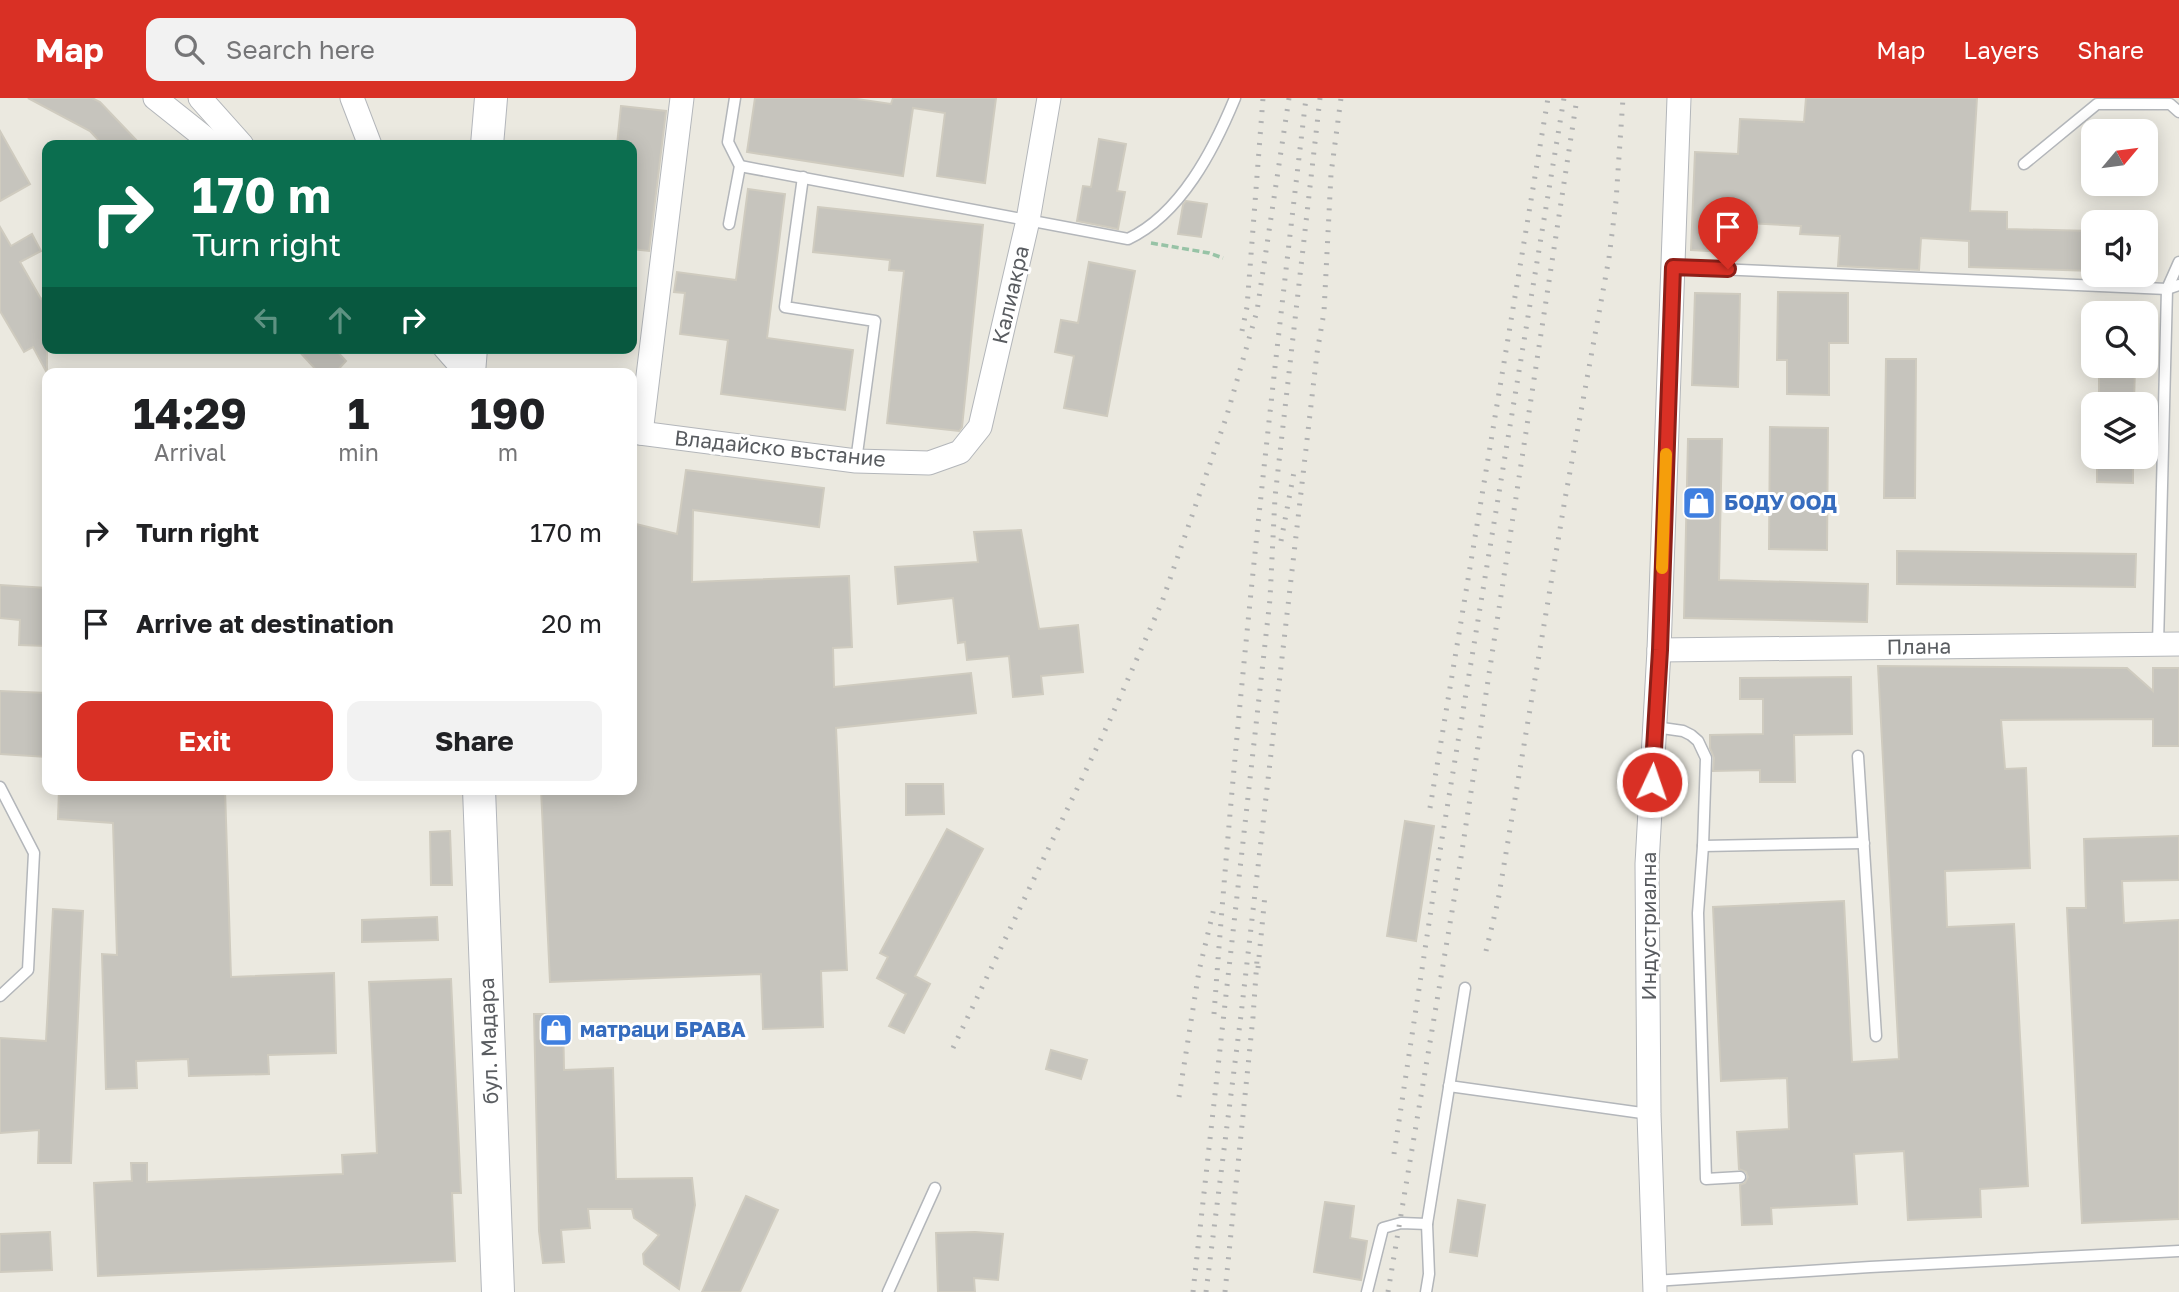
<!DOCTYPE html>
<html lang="en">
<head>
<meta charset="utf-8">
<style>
	:root { --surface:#fff; --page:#f2f2f2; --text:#202124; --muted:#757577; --accent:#d93025 }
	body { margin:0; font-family:"Golos Text",sans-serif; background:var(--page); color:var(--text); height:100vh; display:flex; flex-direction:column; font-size:26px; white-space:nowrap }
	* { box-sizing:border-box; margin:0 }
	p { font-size:23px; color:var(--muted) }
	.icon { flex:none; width:38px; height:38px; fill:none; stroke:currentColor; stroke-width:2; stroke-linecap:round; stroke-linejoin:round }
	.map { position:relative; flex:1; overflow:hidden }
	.sheet { position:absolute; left:42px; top:270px; width:595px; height:427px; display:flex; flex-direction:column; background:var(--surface); border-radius:14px; box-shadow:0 4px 18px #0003 }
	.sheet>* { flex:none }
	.hud { position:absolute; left:42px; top:42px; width:595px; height:214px; border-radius:14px; box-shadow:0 4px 18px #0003; background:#0b6e4f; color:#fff; overflow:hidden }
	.needle { width:46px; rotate:61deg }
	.controls { position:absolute; left:2081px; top:21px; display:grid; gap:14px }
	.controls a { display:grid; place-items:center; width:77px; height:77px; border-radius:14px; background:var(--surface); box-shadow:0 4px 18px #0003; font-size:35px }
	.pin { position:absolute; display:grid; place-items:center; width:60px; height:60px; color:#fff; margin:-72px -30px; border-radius:50% 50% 50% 0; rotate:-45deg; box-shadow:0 0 7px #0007 }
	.pin .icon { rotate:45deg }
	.me { position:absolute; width:77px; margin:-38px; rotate:3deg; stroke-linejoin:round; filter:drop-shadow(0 0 5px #0008) }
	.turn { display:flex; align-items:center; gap:24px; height:147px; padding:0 35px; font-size:32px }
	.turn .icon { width:91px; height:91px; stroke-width:2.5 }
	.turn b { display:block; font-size:49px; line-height:60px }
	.lanes { display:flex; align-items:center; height:66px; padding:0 35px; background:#0003; justify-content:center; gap:35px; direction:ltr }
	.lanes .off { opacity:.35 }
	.eta { display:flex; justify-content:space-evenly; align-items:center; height:119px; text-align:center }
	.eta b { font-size:42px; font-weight:700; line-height:49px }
	.action { display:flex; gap:14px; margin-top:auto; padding:14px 35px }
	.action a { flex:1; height:80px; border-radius:14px; background:var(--accent); color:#fff; font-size:28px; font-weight:700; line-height:80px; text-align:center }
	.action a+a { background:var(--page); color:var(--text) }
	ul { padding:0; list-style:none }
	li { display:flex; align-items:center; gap:21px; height:91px; padding:0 35px }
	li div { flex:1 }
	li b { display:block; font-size:26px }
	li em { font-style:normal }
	header { display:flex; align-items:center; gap:42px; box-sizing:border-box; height:98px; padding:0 35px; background:var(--accent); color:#fff }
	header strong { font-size:33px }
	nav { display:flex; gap:38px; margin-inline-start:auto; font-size:24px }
	.search { width:490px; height:63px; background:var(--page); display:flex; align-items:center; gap:18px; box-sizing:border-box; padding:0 24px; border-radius:14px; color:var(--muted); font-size:26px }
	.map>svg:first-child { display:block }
	.building { fill:#c6c4bd; stroke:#cfcbbf; stroke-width:2 }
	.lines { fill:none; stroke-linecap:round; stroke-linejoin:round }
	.service-casing { stroke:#b3b6ba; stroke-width:13 }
	.minor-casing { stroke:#b3b6ba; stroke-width:25 }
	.secondary-casing { stroke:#b4b7bc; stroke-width:34 }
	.path { stroke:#97c3a6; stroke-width:3.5; stroke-dasharray:7 3.5; stroke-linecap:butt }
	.service { stroke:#fff; stroke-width:10 }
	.minor { stroke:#fff; stroke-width:23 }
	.secondary { stroke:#fff; stroke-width:32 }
	.rail { stroke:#b1b2b2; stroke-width:5; stroke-dasharray:2 9; stroke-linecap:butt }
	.route-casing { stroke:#8d1f18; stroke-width:18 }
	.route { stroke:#d93025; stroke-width:12 }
	.slow { stroke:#f59e0b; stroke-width:12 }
	.labels { text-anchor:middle; stroke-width:6; stroke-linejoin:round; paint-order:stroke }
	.street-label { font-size:21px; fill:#595c60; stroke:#fff }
	.shop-label { font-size:21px; font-weight:bold; fill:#366cbe; stroke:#fff; text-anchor:start }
</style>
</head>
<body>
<header>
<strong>Map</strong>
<div class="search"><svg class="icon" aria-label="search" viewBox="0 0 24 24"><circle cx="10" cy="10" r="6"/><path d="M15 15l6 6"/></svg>Search here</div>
<nav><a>Map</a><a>Layers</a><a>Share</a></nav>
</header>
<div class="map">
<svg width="2179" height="1194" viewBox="0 0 2179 1194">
	<rect width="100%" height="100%" fill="#ebe9e0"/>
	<g class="building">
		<path d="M28 0H92L100 4 141 47H103L90 33Z"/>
		<path d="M755 0H850L891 6 893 0H996L985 85 937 78 945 15 913 10 903 78 747 54Z"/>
		<path d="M1806 0H1977L1970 113 2007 114V131L2093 133V173L1969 169V143L1921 140 1919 172 1838 168 1840 138 1800 136 1801 128 1727 124 1726 154 1691 152 1695 54 1738 56 1740 21 1804 24Z"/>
		<path d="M621 8 666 13 649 153 632 151V47H617Z"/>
		<path d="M0 33 30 86 0 103Z"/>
		<path d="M1099 41 1126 46 1117 93 1125 94 1118 131 1077 123 1083 88 1091 89Z"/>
		<path d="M748 91 785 96 767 240 853 252 845 312 721 296 728 242 680 236 685 195 674 194 677 174 736 182Z"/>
		<path d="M1186 103 1207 106 1201 139 1178 136 1183 107Z"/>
		<path d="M818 109 983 127 962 329 959 333 887 325 904 173 889 172 890 162 813 154Z"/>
		<path d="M0 129 11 148 32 136 41 153 20 164 41 201 47 197V275L33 249 24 254 0 213Z"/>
		<path d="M1089 164 1135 173 1107 318 1064 310 1074 258 1055 254 1061 222 1078 225Z"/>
		<path d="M1778 194 1848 195V245H1829V297L1787 296V262H1777Z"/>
		<path d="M1695 195 1740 196 1738 289 1692 287Z"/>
		<path d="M296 250H334L346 263 335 275H319Z"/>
		<path d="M1886 261H1916L1915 400H1884Z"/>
		<path d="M2099 268H2135L2134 306H2099Z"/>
		<path d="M1770 329 1828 330 1827 452 1769 451Z"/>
		<path d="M1688 341H1722L1719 482 1868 486 1867 524 1684 520Z"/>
		<path d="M2097 359H2133V385L2097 384Z"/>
		<path d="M686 372 824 390 819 429 693 412 692 484 849 478 852 549 833 550 834 589 971 575 976 615 836 630 847 872 821 873 823 929 763 931 761 876 550 884 541 691H632V425L677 436Z"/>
		<path d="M1021 432 1039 531 1078 527 1083 574 1041 578 1043 596 1013 599 1009 558 967 562 965 544 958 545 953 500 898 506 895 469 978 464 974 434Z"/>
		<path d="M1897 453 2136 456 2135 489 1897 486Z"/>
		<path d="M0 487 47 490V548L19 547 20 522 0 520Z"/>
		<path d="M1878 568 2127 570 2153 593V570H2179V648H2153V621L2001 622 2005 671 2026 670 2030 770 1945 773 1947 829 2014 826 2028 1088 1980 1091 1981 1119 1908 1122 1904 1053 1854 1056 1857 1106 1771 1110 1772 1126 1742 1127 1740 1087 1745 1085 1748 1079 1746 1074 1739 1071 1737 1034 1789 1031 1787 980 1721 983 1713 809 1844 803 1852 964 1899 961Z"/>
		<path d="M1851 579 1852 636 1794 637 1795 684H1760V672L1713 673 1714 660 1710 650V637L1763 636V601H1740V580Z"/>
		<path d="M0 593 47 595V659L0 656Z"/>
		<path d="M1666 668 1680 669 1679 706H1664Z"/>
		<path d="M906 686H943L944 716 906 717Z"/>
		<path d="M59 691H225L231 879 334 875 336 955 268 957 269 976 189 978 188 961 136 963 137 990 106 991 102 856 117 857 113 725 58 721Z"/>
		<path d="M1405 723 1434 728 1416 843 1387 838Z"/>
		<path d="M947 731 983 751 915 878 930 886 904 935 889 928 906 896 877 880 888 859 880 855Z"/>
		<path d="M450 733 452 787H431L430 734Z"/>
		<path d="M2179 738V782L2122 783 2124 825 2179 822V1121L2082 1125 2067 810H2086L2084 741Z"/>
		<path d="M53 811 83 813 71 1065H38L39 1032 0 1035V940L46 943Z"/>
		<path d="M437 819 438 842 362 844V822Z"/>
		<path d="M451 881 461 1095H452L455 1163 98 1178 94 1085 132 1083 131 1065H147V1084L343 1076 342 1057 377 1055 369 884Z"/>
		<path d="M534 916H563L564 972 613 970 616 1081 692 1080 695 1107 679 1191 644 1166 643 1156 659 1137 634 1120 632 1111H588L590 1130 561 1132 564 1164 543 1165 539 1133Z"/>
		<path d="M1051 952 1087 962 1081 981 1046 971Z"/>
		<path d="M746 1098 778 1112 740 1194H702Z"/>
		<path d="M1458 1102 1485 1107 1477 1158 1450 1154Z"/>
		<path d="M1325 1104 1354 1108 1350 1140 1367 1143 1361 1182 1314 1174Z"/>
		<path d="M50 1134 52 1172 0 1174V1136Z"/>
		<path d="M975 1134 1003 1136 998 1182 974 1180 975 1194H938L936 1135Z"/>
	</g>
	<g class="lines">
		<defs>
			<g id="service">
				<path d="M2024 66 2097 6H2170L2179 14"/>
				<path d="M740 68 1128 141C1181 116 1214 51 1235 0"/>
				<path d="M803 79 785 209 875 223 856 363"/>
				<path d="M729 126 740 68 728 44 735 0"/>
				<path d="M1673 169 2167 191 2179 187"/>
				<path d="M2158 546 2167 191 2179 164"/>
				<path d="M1655 629 1683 633 1691 637 1698 643 1706 660 1703 748 1698 815 1706 1081 1740 1079"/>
				<path d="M1858 658 1876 938"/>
				<path d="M0 689 34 755 28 872 0 898"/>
				<path d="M1703 748 1864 745"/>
				<path d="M1449 988 1649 1016"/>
				<path d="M1654 1183 1870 1169 2179 1153"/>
				<path d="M888 1194 935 1090"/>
				<path d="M1367 1194 1383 1130 1401 1125 1427 1126"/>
				<path d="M1426 1194 1429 1176 1427 1126 1465 890"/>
			</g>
			<g id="minor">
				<path d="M155 0 214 47"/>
				<path d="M200 0 242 47"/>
				<path d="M352 0 370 47"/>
				<path d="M445 250 467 275"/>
				<path d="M632 334 856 363 929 365 960 354 980 329 1028 122 1049 0"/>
				<path d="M641 335 682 0"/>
				<path d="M1659 552 2179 546"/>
				<path d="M1655 1194 1649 1016 1647 766 1659 552 1679 0"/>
			</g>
			<g id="secondary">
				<path d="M487 47 491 0"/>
				<path d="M469 275 471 250"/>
				<path d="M479 691 498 1194"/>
			</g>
		</defs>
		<use href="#service" class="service-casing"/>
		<use href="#minor" class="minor-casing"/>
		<use href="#secondary" class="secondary-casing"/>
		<path class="path" d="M1151 145 1209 155 1223 160"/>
		<use href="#service" class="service"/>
		<use href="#minor" class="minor"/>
		<use href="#secondary" class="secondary"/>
		<g class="rail">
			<path d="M1242 233 1247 209 1263 0"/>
			<path d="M1281 443 1294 374"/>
			<path d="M1430 710 1548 0"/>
			<path d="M1486 853 1498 803 1565 401 1609 160 1616 103 1623 0"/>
			<path d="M1258 870 1265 797"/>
			<path d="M1214 916C1236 610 1270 305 1306 0"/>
			<path d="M953 950 1109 624 1162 504 1227 317 1257 213 1289 0"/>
			<path d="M1179 999 1199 873 1214 810"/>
			<path d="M1394 1056 1439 759 1564 0"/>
			<path d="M1193 1194 1270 501 1275 399 1320 0"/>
			<path d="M1206 1194 1241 917 1317 255 1324 214 1331 76 1341 0"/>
			<path d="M1225 1194 1253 919 1257 862"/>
			<path d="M1388 1194 1460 766 1577 0"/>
		</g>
	</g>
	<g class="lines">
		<defs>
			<path id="route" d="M1652 684 1660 552 1673 169 1728 171"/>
		</defs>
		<use href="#route" class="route-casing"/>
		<use href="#route" class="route"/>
		<path class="slow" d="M1662 470 1666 356"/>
	</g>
	<defs>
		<symbol id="shop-square" viewBox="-11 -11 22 22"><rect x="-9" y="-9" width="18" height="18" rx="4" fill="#3f7fe0" stroke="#fff"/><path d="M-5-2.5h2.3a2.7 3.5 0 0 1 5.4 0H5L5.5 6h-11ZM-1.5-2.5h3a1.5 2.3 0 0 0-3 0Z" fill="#fff"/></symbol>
	</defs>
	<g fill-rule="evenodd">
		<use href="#shop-square" x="1680" y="386" width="38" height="38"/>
		<use href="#shop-square" x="537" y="913" width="38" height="38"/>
	</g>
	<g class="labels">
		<g class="street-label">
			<text transform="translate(1011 197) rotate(-77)" y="7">Калиакра</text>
			<text transform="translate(780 351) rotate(6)" y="7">Владайско въстание</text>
			<text transform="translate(1919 549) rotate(-1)" y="7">Плана</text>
			<text transform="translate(1649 828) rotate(-90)" y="7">Индустриална</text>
			<text transform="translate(489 943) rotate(-92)" y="7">бул. Мадара</text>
		</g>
		<g class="shop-label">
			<text x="1724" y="412">БОДУ ООД</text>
			<text x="580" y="939">матраци БРАВА</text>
		</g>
	</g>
</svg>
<div class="controls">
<a><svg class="needle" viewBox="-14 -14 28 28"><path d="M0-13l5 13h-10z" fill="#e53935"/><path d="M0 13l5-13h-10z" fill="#757577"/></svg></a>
<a><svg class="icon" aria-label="sound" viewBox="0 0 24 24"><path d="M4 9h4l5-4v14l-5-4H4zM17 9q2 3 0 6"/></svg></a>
<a><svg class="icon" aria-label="search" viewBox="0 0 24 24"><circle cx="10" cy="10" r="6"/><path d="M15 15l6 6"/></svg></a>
<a><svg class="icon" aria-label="layers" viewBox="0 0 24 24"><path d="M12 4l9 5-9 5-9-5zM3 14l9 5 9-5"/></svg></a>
</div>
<div class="pin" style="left:1728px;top:171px;background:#d93025"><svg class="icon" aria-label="arrive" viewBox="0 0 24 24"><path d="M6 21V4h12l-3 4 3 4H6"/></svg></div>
<svg class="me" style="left:1652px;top:684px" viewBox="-20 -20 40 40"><circle r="17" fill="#d93025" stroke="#fff" stroke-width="3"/><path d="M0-11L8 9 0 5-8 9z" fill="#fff"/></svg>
<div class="hud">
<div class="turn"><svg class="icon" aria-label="right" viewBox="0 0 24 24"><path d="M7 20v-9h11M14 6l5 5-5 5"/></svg><div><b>170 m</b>Turn right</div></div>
<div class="lanes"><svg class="icon off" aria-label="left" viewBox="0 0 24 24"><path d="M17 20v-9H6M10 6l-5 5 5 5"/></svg><svg class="icon off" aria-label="ahead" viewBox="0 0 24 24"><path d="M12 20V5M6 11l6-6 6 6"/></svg><svg class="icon" aria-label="right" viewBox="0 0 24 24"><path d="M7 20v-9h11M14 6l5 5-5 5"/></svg></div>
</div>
<section class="sheet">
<div class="eta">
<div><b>14:29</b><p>Arrival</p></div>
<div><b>1</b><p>min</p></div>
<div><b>190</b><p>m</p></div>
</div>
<ul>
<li><svg class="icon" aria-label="right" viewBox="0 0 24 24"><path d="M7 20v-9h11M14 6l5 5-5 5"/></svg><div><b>Turn right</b></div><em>170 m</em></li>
<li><svg class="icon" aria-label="arrive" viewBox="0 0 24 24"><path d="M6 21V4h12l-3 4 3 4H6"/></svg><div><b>Arrive at destination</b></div><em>20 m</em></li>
</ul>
<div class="action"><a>Exit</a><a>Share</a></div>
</section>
</div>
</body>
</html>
